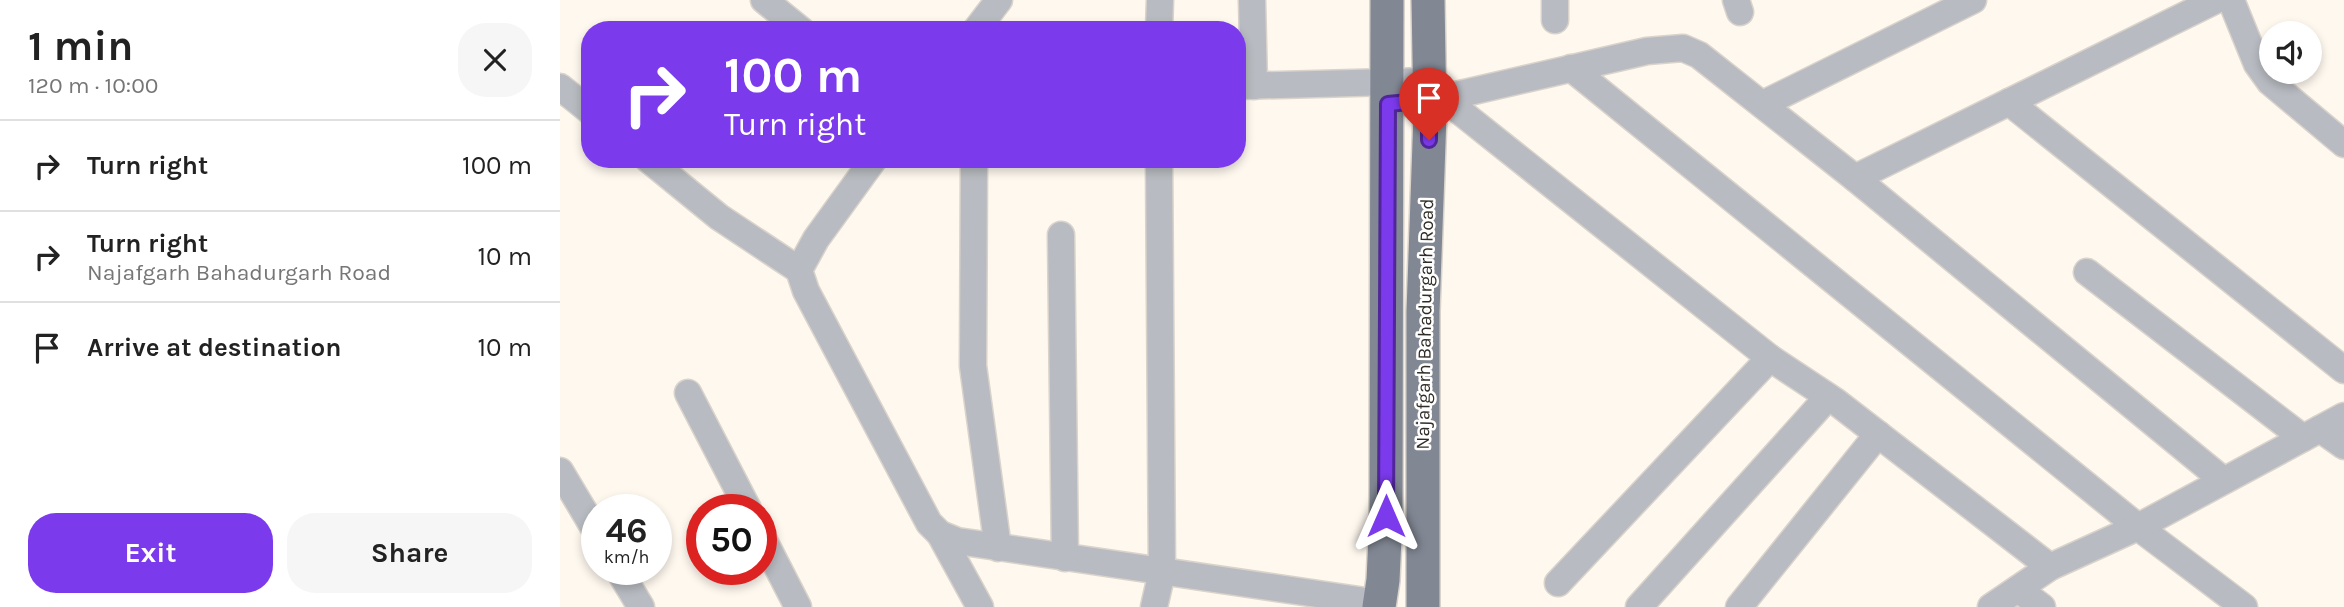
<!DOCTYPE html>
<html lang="en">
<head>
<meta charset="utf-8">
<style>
	:root { --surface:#fff; --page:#f6f6f6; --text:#222; --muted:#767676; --line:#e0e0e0; --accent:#7c3aed }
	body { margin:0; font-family:Karla,sans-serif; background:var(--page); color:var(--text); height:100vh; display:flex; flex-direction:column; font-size:26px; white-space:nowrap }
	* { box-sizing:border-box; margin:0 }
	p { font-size:23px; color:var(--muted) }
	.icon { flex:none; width:38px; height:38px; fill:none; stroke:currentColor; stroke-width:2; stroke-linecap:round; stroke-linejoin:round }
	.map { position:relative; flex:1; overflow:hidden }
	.panel { display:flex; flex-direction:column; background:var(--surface); width:560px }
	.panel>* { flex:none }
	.top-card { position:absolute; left:21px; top:21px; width:665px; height:147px; border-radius:28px; box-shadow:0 4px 10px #0003; background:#7c3aed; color:#fff; overflow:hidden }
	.fabs { position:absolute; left:1699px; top:21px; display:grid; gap:14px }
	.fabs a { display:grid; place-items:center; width:63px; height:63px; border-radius:50%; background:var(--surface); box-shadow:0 4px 10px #0003; font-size:35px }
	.speed { position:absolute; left:21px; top:494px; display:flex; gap:14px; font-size:35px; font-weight:700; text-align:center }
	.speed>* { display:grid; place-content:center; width:91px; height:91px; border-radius:50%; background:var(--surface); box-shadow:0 4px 10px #0003; line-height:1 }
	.speed small { font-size:18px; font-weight:400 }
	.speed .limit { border:10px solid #d22; background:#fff; color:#111 }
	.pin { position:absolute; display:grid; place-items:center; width:60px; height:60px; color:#fff; margin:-72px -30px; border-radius:50% 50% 50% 0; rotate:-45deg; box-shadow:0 0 7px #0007 }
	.pin .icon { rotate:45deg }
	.me { position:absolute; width:77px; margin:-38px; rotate:0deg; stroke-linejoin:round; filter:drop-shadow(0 0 5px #0008) }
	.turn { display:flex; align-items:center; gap:24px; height:147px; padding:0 28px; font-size:32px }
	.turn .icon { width:91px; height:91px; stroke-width:2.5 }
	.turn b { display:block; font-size:49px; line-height:60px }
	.round { display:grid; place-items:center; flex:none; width:74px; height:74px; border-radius:28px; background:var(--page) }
	.summary { display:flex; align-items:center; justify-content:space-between; height:119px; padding:0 28px }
	h1 { font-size:42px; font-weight:700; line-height:52px }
	.action { display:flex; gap:14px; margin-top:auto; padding:14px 28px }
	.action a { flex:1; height:80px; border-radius:28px; background:var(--accent); color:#fff; font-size:28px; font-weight:700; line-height:80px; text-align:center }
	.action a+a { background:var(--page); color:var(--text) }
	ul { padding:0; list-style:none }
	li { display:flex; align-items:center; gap:21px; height:91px; padding:0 28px; border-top:2px solid var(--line) }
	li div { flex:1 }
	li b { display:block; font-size:26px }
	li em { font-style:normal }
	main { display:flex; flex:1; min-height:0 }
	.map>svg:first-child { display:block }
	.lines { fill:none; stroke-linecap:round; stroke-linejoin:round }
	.minor-casing { stroke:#d9d3cb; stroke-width:29 }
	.major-casing { stroke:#d9d3cb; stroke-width:36 }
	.minor { stroke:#b8bbc1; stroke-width:26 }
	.major { stroke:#818793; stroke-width:33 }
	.route-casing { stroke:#51269a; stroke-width:18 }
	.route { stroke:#7c3aed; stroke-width:12 }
	.labels { text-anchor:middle; stroke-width:5; stroke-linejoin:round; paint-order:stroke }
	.street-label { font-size:19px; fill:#302c27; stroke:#fff }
</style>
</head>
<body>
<main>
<section class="panel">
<div class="summary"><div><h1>1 min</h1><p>120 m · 10:00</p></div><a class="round"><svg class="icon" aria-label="close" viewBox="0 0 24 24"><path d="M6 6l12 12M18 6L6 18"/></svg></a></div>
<ul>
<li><svg class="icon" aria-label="right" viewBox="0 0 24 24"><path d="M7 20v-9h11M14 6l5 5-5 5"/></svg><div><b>Turn right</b></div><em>100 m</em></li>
<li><svg class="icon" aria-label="right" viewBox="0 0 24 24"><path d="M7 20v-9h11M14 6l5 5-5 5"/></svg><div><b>Turn right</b><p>Najafgarh Bahadurgarh Road</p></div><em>10 m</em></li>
<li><svg class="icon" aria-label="arrive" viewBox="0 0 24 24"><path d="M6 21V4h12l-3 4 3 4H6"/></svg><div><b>Arrive at destination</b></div><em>10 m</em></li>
</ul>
<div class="action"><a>Exit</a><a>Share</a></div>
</section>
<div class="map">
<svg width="1784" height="607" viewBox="0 0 1784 607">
	<rect width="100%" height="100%" fill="#fef8ef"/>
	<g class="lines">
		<defs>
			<g id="minor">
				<path d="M204 0 241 30"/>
				<path d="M692 0 694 86"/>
				<path d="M1176 0 1180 12"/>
				<path d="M1671 0 1697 64 1710 82 1784 144"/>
				<path d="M995 20V0"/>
				<path d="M416 30 439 0"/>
				<path d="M599 30 600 0"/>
				<path d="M1011 68 1578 527 1684 607"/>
				<path d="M677 86 868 81"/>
				<path d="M0 87 30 111"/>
				<path d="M883 98 1210 358 1275 401 1490 567"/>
				<path d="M1449 102 1784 370"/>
				<path d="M1203 104 1413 0"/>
				<path d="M828 105 883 98 1087 51 1123 48 1139 55 1295 178 1663 480"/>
				<path d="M88 159 159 217 239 270"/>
				<path d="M314 159 256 239 239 270 246 291 369 523 380 534 397 541 819 603"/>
				<path d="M414 159 413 366 438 548"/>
				<path d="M1295 178 1656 0"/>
				<path d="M501 235 505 558"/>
				<path d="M1527 272 1743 438"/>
				<path d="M128 393 188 509"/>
				<path d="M1760 429 1784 446"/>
				<path d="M0 471 37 533"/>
				<path d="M380 534 420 607"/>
				<path d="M201 535 238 607"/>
				<path d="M58 569 81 607"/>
				<path d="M998 583 1210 358"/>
				<path d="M1458 589 1482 607"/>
				<path d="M594 607 602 572 599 159"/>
				<path d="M1079 607 1268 397"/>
				<path d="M1179 607 1318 434"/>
				<path d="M1431 607 1490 567 1578 527 1784 416"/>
			</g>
			<g id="major">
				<path d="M819 607 823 580 826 516 827 0"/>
				<path d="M863 607V312L870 115 868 0"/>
			</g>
		</defs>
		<use href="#minor" class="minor-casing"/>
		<use href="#major" class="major-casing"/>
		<use href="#minor" class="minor"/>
		<use href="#major" class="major"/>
	</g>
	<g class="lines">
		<defs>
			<path id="route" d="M826 516 828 104 869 100V140"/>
		</defs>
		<use href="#route" class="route-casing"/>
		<use href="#route" class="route"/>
	</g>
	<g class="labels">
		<g class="street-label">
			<text transform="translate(864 324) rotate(-89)" y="7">Najafgarh Bahadurgarh Road</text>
		</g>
	</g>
</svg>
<div class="fabs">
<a><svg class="icon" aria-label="sound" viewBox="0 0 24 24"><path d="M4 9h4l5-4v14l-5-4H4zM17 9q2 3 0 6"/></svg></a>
</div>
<div class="speed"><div>46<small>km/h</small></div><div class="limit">50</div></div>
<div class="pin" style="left:869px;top:140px;background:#d93025"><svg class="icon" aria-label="arrive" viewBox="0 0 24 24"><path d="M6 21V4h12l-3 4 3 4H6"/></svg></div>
<svg class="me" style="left:826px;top:516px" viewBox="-20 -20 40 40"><path d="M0-17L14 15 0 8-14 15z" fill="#7c3aed" stroke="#fff" stroke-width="4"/></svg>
<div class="top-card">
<div class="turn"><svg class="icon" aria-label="right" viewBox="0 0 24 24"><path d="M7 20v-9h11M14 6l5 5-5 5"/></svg><div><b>100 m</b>Turn right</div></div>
</div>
</div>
</main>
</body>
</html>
